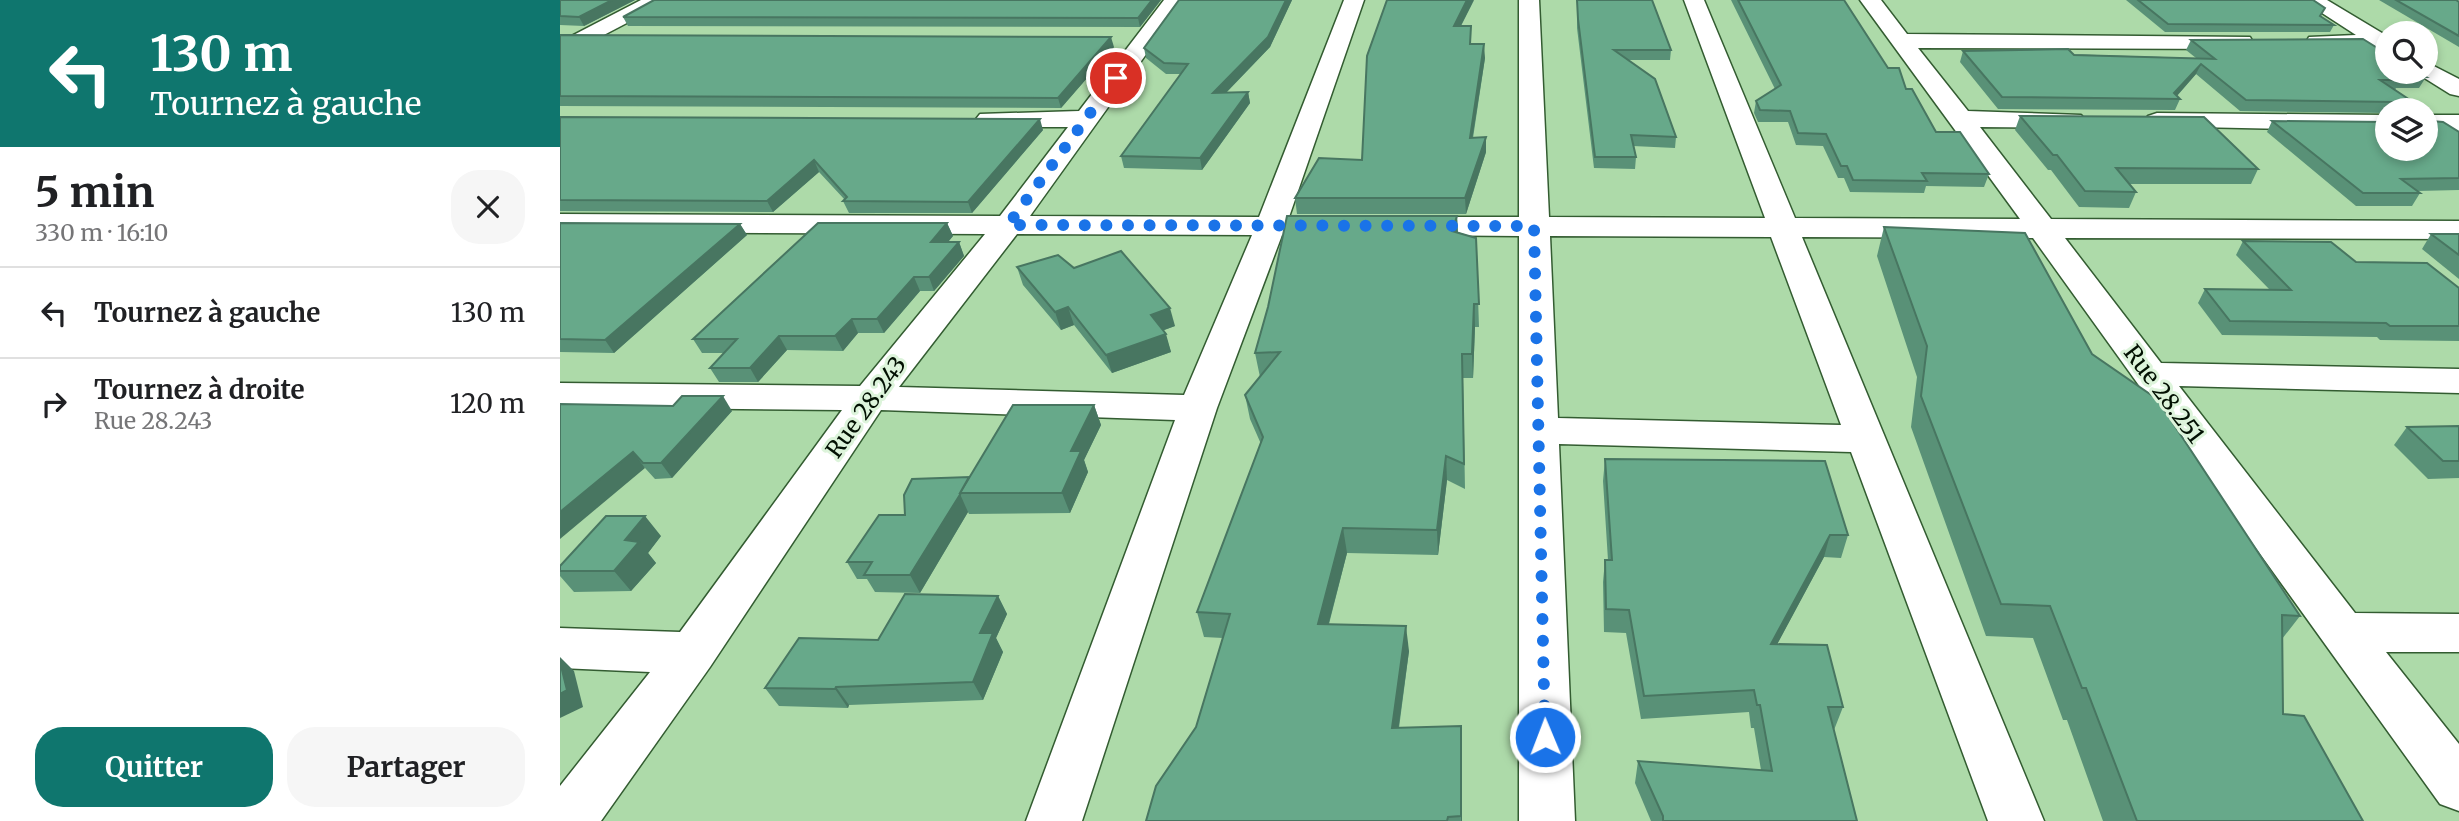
<!DOCTYPE html>
<html lang="fr">
<head>
<meta charset="utf-8">
<style>
	:root { --surface:#fff; --page:#f6f6f6; --text:#202124; --muted:#757577; --line:#e0e0e0; --accent:#0f766e }
	body { margin:0; font-family:Merriweather,serif; background:var(--page); color:var(--text); height:100vh; display:flex; flex-direction:column; font-size:26px; white-space:nowrap }
	* { box-sizing:border-box; margin:0 }
	p { font-size:23px; color:var(--muted) }
	.icon { flex:none; width:38px; height:38px; fill:none; stroke:currentColor; stroke-width:2; stroke-linecap:round; stroke-linejoin:round }
	.map { position:relative; flex:1; overflow:hidden }
	.drawer { display:flex; flex-direction:column; background:var(--surface); width:560px }
	.drawer>* { flex:none }
	.hud { background:#0f766e; color:#fff; overflow:hidden }
	.controls { position:absolute; left:1815px; top:21px; display:grid; gap:14px }
	.controls a { display:grid; place-items:center; width:63px; height:63px; border-radius:50%; background:var(--surface); box-shadow:0 4px 10px #0003; font-size:35px }
	.pin { position:absolute; display:grid; place-items:center; width:60px; height:60px; color:#fff; margin:-30px; border:4px solid #fff; border-radius:50%; box-shadow:0 2px 7px #0007 }
	.me { position:absolute; width:77px; margin:-38px; rotate:359deg; stroke-linejoin:round; filter:drop-shadow(0 0 5px #0008) }
	.turn { display:flex; align-items:center; gap:24px; height:147px; padding:0 35px; font-size:32px }
	.turn .icon { width:91px; height:91px; stroke-width:2.5 }
	.turn b { display:block; font-size:49px; line-height:60px }
	.round { display:grid; place-items:center; flex:none; width:74px; height:74px; border-radius:28px; background:var(--page) }
	.head { display:flex; align-items:center; justify-content:space-between; height:119px; padding:0 35px }
	h1 { font-size:42px; font-weight:700; line-height:52px }
	.cta { display:flex; gap:14px; margin-top:auto; padding:14px 35px }
	.cta a { flex:1; height:80px; border-radius:28px; background:var(--accent); color:#fff; font-size:28px; font-weight:700; line-height:80px; text-align:center }
	.cta a+a { background:var(--page); color:var(--text) }
	ul { padding:0; list-style:none }
	li { display:flex; align-items:center; gap:21px; height:91px; padding:0 35px; border-top:2px solid var(--line) }
	li div { flex:1 }
	li b { display:block; font-size:26px }
	li em { font-style:normal }
	main { display:flex; flex:1; min-height:0 }
	.map>svg:first-child { display:block }
	.lines { fill:none; stroke-linecap:round; stroke-linejoin:round }
	.street-casing { stroke:#335c31; stroke-width:3 }
	.street { fill:#fff; fill-rule:evenodd }
	.wall { fill:#599177 }
	.shaded-wall { fill:#487661 }
	.building { fill:#67a98a; stroke:#487661; stroke-width:2 }
	.route { stroke:#1a73e8; stroke-width:12; stroke-dasharray:0 21.6 }
	.labels { text-anchor:middle; stroke-width:6; stroke-linejoin:round; paint-order:stroke }
	.street-label { font-size:23px; fill:#021002; stroke:#ddf4db }
</style>
</head>
<body>
<main>
<section class="drawer">
<div class="hud">
<div class="turn"><svg class="icon" aria-label="left" viewBox="0 0 24 24"><path d="M17 20v-9H6M10 6l-5 5 5 5"/></svg><div><b>130 m</b>Tournez à gauche</div></div>
</div>
<div class="head"><div><h1>5 min</h1><p>330 m · 16:10</p></div><a class="round"><svg class="icon" aria-label="close" viewBox="0 0 24 24"><path d="M6 6l12 12M18 6L6 18"/></svg></a></div>
<ul>
<li><svg class="icon" aria-label="left" viewBox="0 0 24 24"><path d="M17 20v-9H6M10 6l-5 5 5 5"/></svg><div><b>Tournez à gauche</b></div><em>130 m</em></li>
<li><svg class="icon" aria-label="right" viewBox="0 0 24 24"><path d="M7 20v-9h11M14 6l5 5-5 5"/></svg><div><b>Tournez à droite</b><p>Rue 28.243</p></div><em>120 m</em></li>
</ul>
<div class="cta"><a>Quitter</a><a>Partager</a></div>
</section>
<div class="map">
<svg width="1899" height="821" viewBox="0 0 1899 821">
	<rect width="100%" height="100%" fill="#addaa9"/>
	<g class="lines">
		<defs>
			<g id="street">
				<path d="M81 0H106L103 4 0 58V42Z"/>
				<path d="M604 0H625L470 216 699 217 784 0H804L729 217H778L789 220 793 226 789 232 778 235H722L657 408 522 821H466L615 420 321 410 150 667 41 821H0V786L90 672 0 668V628L120 632 282 410 0 407V383L300 386 425 234 0 232V214L440 216 508 127H429L420 124 416 119 420 114 519 111ZM457 234 692 235 624 395 339 387Z"/>
				<path d="M959 0H979L989 217 1205 218 1124 0H1144L1235 218 1460 219 1300 0H1321L1347 34 1690 37 1693 42 1690 47 1682 49 1358 48 1408 111 1521 115 1525 120 1521 125 1512 128 1420 127 1491 219 1899 221V239L1505 238 1601 363 1899 369V393L1619 386 1795 613 1899 614V652H1826L1899 744V811L1880 804 1473 238 1242 237 1484 821H1428L1291 452 999 444 1015 821H959V236L846 235 835 232 831 226 835 220 846 217H959ZM990 236 1211 237 1281 425 998 418Z"/>
				<path d="M1742 0H1767L1827 36V47H1749L1746 42 1749 37 1796 35Z"/>
				<path d="M1866 62 1899 79V96L1890 94 1858 74 1856 72H1866Z"/>
				<path d="M1597 113 1827 115V131L1588 126 1584 121 1588 116Z"/>
				<rect x="1866" y="115" width="33" height="16"/>
			</g>
		</defs>
		<use href="#street" class="street-casing"/>
		<use href="#street" class="street"/>
	</g>
	<g class="wall">
		<path d="M0 0H75L24 26 0 25Z"/>
		<path d="M601 0 580 27 68 26 63 17Z"/>
		<path d="M619 0H732L710 47 666 93 688 92 690 103 642 170 564 168 561 156 621 74H606L586 58 584 48Z"/>
		<path d="M914 0 901 26 911 44 925 58 913 138 926 137V152L906 214H737L735 198 802 160Z"/>
		<path d="M1017 0H1092L1111 50 1110 60H1068L1116 137 1115 148 1073 146 1076 157 1075 169 1034 168 1017 28Z"/>
		<path d="M1171 0H1284L1328 68 1346 89 1376 132 1429 174 1424 187 1366 186 1364 193 1290 192 1284 178H1278L1263 146 1236 145 1228 122H1198L1194 113 1196 101 1215 89Z"/>
		<path d="M1566 0H1753L1761 17 1774 25 1770 32H1605Z"/>
		<path d="M1819 0H1896L1899 2V47Z"/>
		<path d="M0 35 554 47 501 108 0 106Z"/>
		<path d="M1631 40 1866 77 1859 88H1836L1835 90 1865 110H1827V113L1680 111 1636 74 1617 96 1620 99 1615 110 1438 109 1400 62 1403 51 1636 58 1626 50Z"/>
		<path d="M1460 116 1698 169 1691 184H1569L1576 192 1569 208 1519 207 1491 170H1488L1455 130Z"/>
		<path d="M0 117 483 130 412 213H289L283 201 285 200 259 172 213 212 0 211Z"/>
		<path d="M1712 121H1871L1899 132V190L1857 191 1860 193 1852 206H1796L1707 132Z"/>
		<path d="M897 216 898 232 916 238 919 327H915L913 378H903L905 489 887 480 878 555 787 553 769 624 849 651 839 728 902 751V821H586L636 727 663 638 644 637 637 612 701 444 690 419 685 395 700 377 695 353Z"/>
		<path d="M0 223 180 224 187 235 54 353 0 352Z"/>
		<path d="M387 223 393 236 388 242H399L404 256 374 291H360L324 333H298L283 351 227 350 198 382H159L150 368 164 353H142L133 339Z"/>
		<path d="M1324 227 1532 354 1740 616 1722 639 1723 714 1803 821H1543L1507 720H1503L1473 638 1426 636 1351 427 1357 377 1317 256Z"/>
		<path d="M1871 234H1899V279L1862 249Z"/>
		<path d="M1683 241 1796 262 1899 288V341L1820 340 1817 337 1662 335 1638 303 1645 289H1709L1676 255Z"/>
		<path d="M457 267 514 268 615 326 604 330 611 352 552 373 514 325 501 330 463 285Z"/>
		<path d="M0 404 172 411 112 478 95 479 85 468Z"/>
		<path d="M534 405 541 425 524 460 528 472 510 513 409 514 408 512 360 593 315 592 307 579H297L287 562 409 477Z"/>
		<path d="M1899 426V478L1868 479 1834 445 1847 427Z"/>
		<path d="M1045 459 1288 535 1281 558 1264 557 1217 644 1283 707 1274 730 1297 821H1091L1075 783 1078 761 1201 770 1194 728H1191L1189 712 1081 719 1066 633 1044 632 1043 582 1045 560H1048L1043 481Z"/>
		<path d="M101 536 88 553 96 563 71 591 14 592 0 576V566Z"/>
		<path d="M438 596 447 614 436 638 443 652 423 700 289 705 288 708 219 706 205 688 318 640Z"/>
	</g>
	<g class="shaded-wall">
		<path d="M52 0H75L24 26 19 17Z"/>
		<path d="M592 0H601L580 27 578 18Z"/>
		<path d="M726 0H732L710 47 655 104 653 93Z"/>
		<path d="M907 0H914L894 39V26Z"/>
		<path d="M551 37 554 47 501 108 498 98Z"/>
		<path d="M924 44 925 58 910 153V138Z"/>
		<path d="M1641 64 1636 74 1614 99V93Z"/>
		<path d="M688 92 690 103 642 170 640 158Z"/>
		<path d="M480 119 483 130 412 213 408 202Z"/>
		<path d="M926 137V152L906 214 905 198Z"/>
		<path d="M254 160 259 172 213 212 207 201Z"/>
		<path d="M897 216 898 238 892 231Z"/>
		<path d="M387 223 393 236 377 255 371 242Z"/>
		<path d="M180 224 187 235 54 353 45 340Z"/>
		<path d="M399 242 404 256 374 291 369 277Z"/>
		<path d="M354 277 360 291 324 333 317 319Z"/>
		<path d="M914 304 915 327 913 378 912 354Z"/>
		<path d="M508 307 514 325 501 330 495 312Z"/>
		<path d="M610 308 615 326 596 333 591 315Z"/>
		<path d="M292 319 298 333 283 351 275 336Z"/>
		<path d="M606 334 611 352 552 373 546 355Z"/>
		<path d="M219 336 227 350 198 382 190 368Z"/>
		<path d="M163 396 172 411 112 478 101 463Z"/>
		<path d="M534 405 541 425 524 460 528 472 510 513 502 493 511 451Z"/>
		<path d="M73 452 85 468 0 539V512Z"/>
		<path d="M886 456 887 480 878 555 877 530Z"/>
		<path d="M400 494 408 512 360 593 350 575Z"/>
		<path d="M85 516 101 536 88 553 96 563 71 591 54 571 65 540Z"/>
		<path d="M783 528 787 553 762 649 758 624Z"/>
		<path d="M1270 535 1264 557 1205 667 1211 644Z"/>
		<path d="M438 596 447 614 436 638 443 652 423 700 413 682 420 633Z"/>
		<path d="M846 626 849 651 835 753 832 728Z"/>
		<path d="M0 657 14 671 23 707 0 718Z"/>
		<path d="M276 687 289 705 288 708 275 689Z"/>
		<path d="M901 726 902 751V821H901Z"/>
	</g>
	<g class="building">
		<path d="M0 0H52L19 17 0 16Z"/>
		<path d="M94 0H592L578 18 63 17Z"/>
		<path d="M619 0H726L708 37 653 93 688 92 640 158 561 156 628 64 604 63 584 48Z"/>
		<path d="M827 0H907L894 26H911L910 44H924L910 138 926 137 905 198H735L759 158 802 160 807 56Z"/>
		<path d="M1017 0H1092L1111 50H1054L1095 79 1116 137 1071 135 1076 157H1035L1018 19Z"/>
		<path d="M1178 0H1284L1328 68H1339L1346 89H1352L1376 132H1400L1429 174 1362 173 1367 181 1293 180 1287 166H1281L1266 134 1238 133 1230 111 1200 110 1196 101 1221 85Z"/>
		<path d="M1578 0H1753L1765 8 1760 16 1774 25 1608 24Z"/>
		<path d="M1836 0H1896L1899 2V36Z"/>
		<path d="M0 35 551 37 498 98 0 96Z"/>
		<path d="M1803 39 1827 54V72H1857L1866 77H1835L1840 80H1820L1865 110H1836L1835 102 1686 100 1641 64 1614 93 1620 99 1442 97 1403 51 1508 49 1514 55 1655 59 1631 40Z"/>
		<path d="M1866 110 1870 114 1871 121 1883 122 1899 132V178L1841 179 1860 193H1803L1712 121 1827 122V149H1866Z"/>
		<path d="M1460 116 1644 117 1698 169 1556 168 1576 192 1525 191 1497 155H1493Z"/>
		<path d="M0 117 480 119 408 202 283 201 287 197 254 160 207 201 0 200Z"/>
		<path d="M727 216H897L892 231 916 238 919 304H914L912 354H902L904 464 886 456 877 530 783 528 758 624 846 626 832 728 901 726V816L888 817 887 821H586L596 786 636 727 670 614 637 612 703 437 685 395 720 352 695 353 708 307Z"/>
		<path d="M0 223 180 224 45 340 0 339Z"/>
		<path d="M258 223H387L371 242H399L369 277H354L317 319H292L275 336H219L190 368H150L177 339H133Z"/>
		<path d="M1324 227 1465 233 1532 354 1597 399 1740 616 1722 615 1723 714 1744 716 1803 821H1577L1526 688H1522L1490 606 1441 604 1361 396 1367 346Z"/>
		<path d="M1871 234H1899V255Z"/>
		<path d="M1683 241 1771 242 1796 262 1867 263 1899 288V326H1830L1826 323 1670 321 1645 289 1731 290Z"/>
		<path d="M561 251 610 308 591 315 606 334 546 355 508 307 495 312 457 267 498 255 514 268Z"/>
		<path d="M122 396H163L101 463H83L73 452 0 512V404L113 406Z"/>
		<path d="M453 405H534L511 451H521L502 493H400Z"/>
		<path d="M1899 426V461H1883L1847 427Z"/>
		<path d="M1045 459 1265 461 1288 535H1270L1211 644 1267 645 1283 707H1268L1297 821H1103V816L1078 761 1212 771 1200 705H1197L1194 690 1084 696 1069 610 1046 609 1045 560H1052Z"/>
		<path d="M409 477 400 493H401L350 575H304L312 562H287L319 515H345L344 495 352 479Z"/>
		<path d="M46 516H85L65 540 79 542 54 571H0V566Z"/>
		<path d="M345 594 438 596 420 633H433L413 682 276 687 275 689 205 688 239 638 318 640Z"/>
		<path d="M0 662 7 690 0 694Z"/>
	</g>
	<g class="lines">
		<path class="route" d="M556 78 448 225 974 226 985 737"/>
	</g>
	<g class="labels">
		<g class="street-label">
			<text transform="translate(1604 394) rotate(53)" y="8">Rue 28.251</text>
			<text transform="translate(306 407) rotate(-54)" y="8">Rue 28.243</text>
		</g>
	</g>
</svg>
<div class="controls">
<a><svg class="icon" aria-label="search" viewBox="0 0 24 24"><circle cx="10" cy="10" r="6"/><path d="M15 15l6 6"/></svg></a>
<a><svg class="icon" aria-label="layers" viewBox="0 0 24 24"><path d="M12 4l9 5-9 5-9-5zM3 14l9 5 9-5"/></svg></a>
</div>
<div class="pin" style="left:556px;top:78px;background:#d93025"><svg class="icon" aria-label="arrive" viewBox="0 0 24 24"><path d="M6 21V4h12l-3 4 3 4H6"/></svg></div>
<svg class="me" style="left:985px;top:737px" viewBox="-20 -20 40 40"><circle r="17" fill="#1a73e8" stroke="#fff" stroke-width="3"/><path d="M0-11L8 9 0 5-8 9z" fill="#fff"/></svg>
</div>
</main>
</body>
</html>
